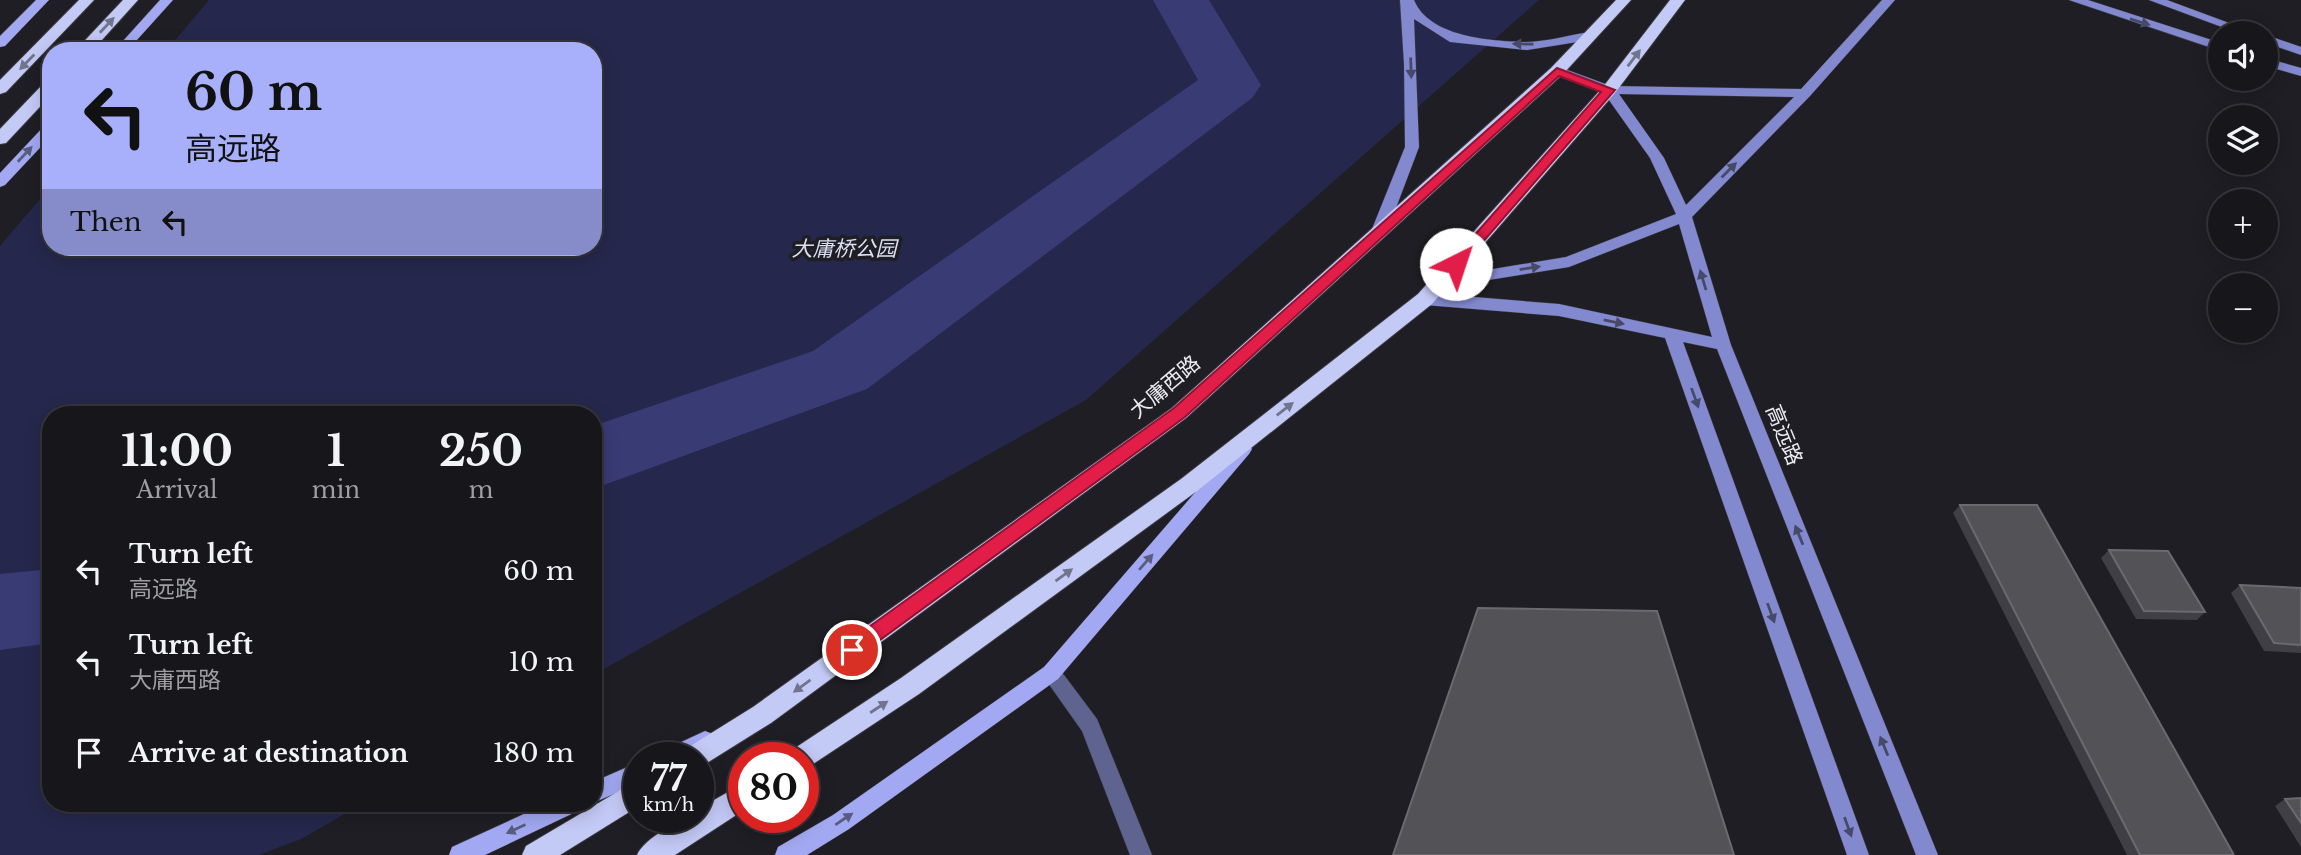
<!DOCTYPE html>
<html lang="en">
<head>
<meta charset="utf-8">
<style>
	:root { --surface:#16161b; --page:#1f1f24; --text:#f1f3f6; --muted:#9e9fa3; --line:#35353a }
	body { margin:0; font-family:"Libre Baskerville","Noto Sans SC",serif; background:var(--page); color:var(--text); height:100vh; display:flex; flex-direction:column; font-size:26px; white-space:nowrap }
	* { box-sizing:border-box; margin:0 }
	p { font-size:23px; color:var(--muted) }
	.icon { flex:none; width:38px; height:38px; fill:none; stroke:currentColor; stroke-width:2; stroke-linecap:round; stroke-linejoin:round }
	.map { position:relative; flex:1; overflow:hidden }
	.panel { position:absolute; left:42px; top:406px; width:560px; height:406px; display:flex; flex-direction:column; background:var(--surface); border-radius:28px; box-shadow:0 4px 18px #0003,0 0 0 2px var(--line) }
	.panel>* { flex:none }
	.guide { position:absolute; left:42px; top:42px; width:560px; height:214px; border-radius:28px; box-shadow:0 4px 18px #0003,0 0 0 2px var(--line); background:#a8b0fc; color:#111; overflow:hidden }
	.tools { position:absolute; left:2208px; top:21px; display:grid; gap:14px }
	.tools a { display:grid; place-items:center; width:70px; height:70px; border-radius:50%; background:var(--surface); box-shadow:0 4px 18px #0003,0 0 0 2px var(--line); font-size:35px }
	.speed { position:absolute; left:623px; top:742px; display:flex; gap:14px; font-size:35px; font-weight:700; text-align:center }
	.speed>* { display:grid; place-content:center; width:91px; height:91px; border-radius:50%; background:var(--surface); box-shadow:0 4px 18px #0003,0 0 0 2px var(--line); line-height:1 }
	.speed small { font-size:18px; font-weight:400 }
	.speed .limit { border:10px solid #d22; background:#fff; color:#111 }
	.pin { position:absolute; display:grid; place-items:center; width:60px; height:60px; color:#fff; margin:-30px; border:4px solid #fff; border-radius:50%; box-shadow:0 2px 7px #0007 }
	.me { position:absolute; width:77px; margin:-38px; rotate:41deg; stroke-linejoin:round; filter:drop-shadow(0 0 5px #0008) }
	.turn { display:flex; align-items:center; gap:24px; height:147px; padding:0 28px; font-size:32px }
	.turn .icon { width:91px; height:91px; stroke-width:2.5 }
	.turn b { display:block; font-size:49px; line-height:60px }
	.then { display:flex; align-items:center; height:66px; padding:0 28px; background:#0003; gap:14px; font-size:26px }
	.eta { display:flex; justify-content:space-evenly; align-items:center; height:119px; text-align:center }
	.eta b { font-size:42px; font-weight:700; line-height:49px }
	ul { padding:0; list-style:none }
	li { display:flex; align-items:center; gap:21px; height:91px; padding:0 28px }
	li div { flex:1 }
	li b { display:block; font-size:26px }
	li em { font-style:normal }
	.map>svg:first-child { display:block }
	.green { fill:#25284c }
	.lines { fill:none; stroke-linecap:round; stroke-linejoin:round }
	.river { fill:#393b74; fill-rule:evenodd }
	.lane-casing { stroke:#3b3b41; stroke-width:1 }
	.secondary-casing { stroke:#3b3b41; stroke-width:1 }
	.primary-casing { stroke:#3b3b41; stroke-width:1 }
	.highway-casing { stroke:#3b3b41; stroke-width:2 }
	.lane { fill:#5e638f; fill-rule:evenodd }
	.secondary { fill:#8389cf; fill-rule:evenodd }
	.primary { fill:#a2a9f2; fill-rule:evenodd }
	.highway { fill:#c4caf6; fill-rule:evenodd }
	.wall { fill:#3f3f45 }
	.building { fill:#525257; stroke:#6a6a6f; stroke-width:2 }
	.oneway { fill:#464968 }
	.oneway2 { fill:#71748d }
	.oneway3 { fill:#595d81 }
	.route { fill:#e11d48; stroke:#92132f; stroke-width:2 }
	.labels { text-anchor:middle; stroke-width:7; stroke-linejoin:round; paint-order:stroke }
	.park-label { font-size:21px; font-style:italic; fill:#dcdff1; stroke:#1e1e24 }
	.street-label { font-size:21px; fill:#ececf0; stroke:#1e1e24 }
</style>
</head>
<body>
<div class="map">
<svg width="2301" height="855" viewBox="0 0 2301 855">
	<rect width="100%" height="100%" fill="#1e1e24"/>
	<path class="green" d="M209 0H1539L1086 400 593 675V415H51V803H364L301 839 259 855H0V246L51 186V247H593V51H166Z"/>
	<g class="lines">
		<g class="river">
			<path d="M1153 0H1209L1261 85 1252 98 867 389 593 489V426L813 351 1198 80Z"/>
			<path d="M51 569V643L0 650V574Z"/>
		</g>
		<defs>
			<path id="lane" d="M1051 664 1058 667 1097 719 1152 855H1130L1082 731 1041 673 1044 667Z"/>
			<g id="secondary">
				<path d="M1400 0H1414C1429 37 1490 41 1525 42 1546 42 1569 35 1590 32L1596 36 1590 40 1527 50 1450 42 1414 19 1419 147 1388 229 1380 234 1372 229 1405 147 1404 64Z"/>
				<path d="M1882 0H1895L1810 96 1692 217 1731 345 1938 855H1916L1717 349 1683 342 1869 855H1847L1665 338 1559 316 1425 305 1417 299 1425 293 1559 304 1712 337 1679 224 1569 267 1439 288 1431 283 1439 278 1566 257 1676 214 1650 158 1604 93 1552 74V68H1562L1611 86 1801 89ZM1619 94 1794 97 1686 205 1664 158Z"/>
				<path d="M2069 0H2088L2221 43V51Z"/>
				<path d="M2149 0H2167L2256 33H2238Z"/>
				<path d="M2266 35 2301 47V55L2266 43Z"/>
				<path d="M2266 58 2301 68V76L2266 66Z"/>
			</g>
			<g id="primary">
				<path d="M36 0H49L5 46 0 47V36Z"/>
				<path d="M160 0H173L127 51H114Z"/>
				<path d="M51 123V136L5 185 0 187V173L46 124Z"/>
				<path d="M1243 442 1249 444 1252 449 1249 454 1058 679 849 829 807 855H775L778 847 833 815 1044 667 1237 444Z"/>
				<path d="M705 731 713 734 716 741C706 761 678 758 659 758L662 751Z"/>
				<path d="M639 762V783L593 803V782Z"/>
				<path d="M548 803H583L580 810 485 855H449L452 847Z"/>
			</g>
			<g id="highway">
				<path d="M79 0H94L6 92 0 94V80Z"/>
				<path d="M123 0H138L92 51H75Z"/>
				<path d="M1616 0H1631L1563 74 1186 418 771 723 702 766 698 768V758H680L684 750 753 707 1172 408 1551 68Z"/>
				<path d="M1670 0H1685L1615 93 1432 304 1197 491 919 694 810 766 803 769V758H788L792 750 901 678 1181 479 1418 294 1603 87Z"/>
				<path d="M51 80V95L6 143 0 144V129L45 82Z"/>
				<path d="M639 779V806L560 855H522L526 846Z"/>
				<path d="M744 783V810L675 855H637C644 839 681 817 698 817V809Z"/>
			</g>
		</defs>
		<use href="#lane" class="lane-casing"/>
		<use href="#secondary" class="secondary-casing"/>
		<use href="#primary" class="primary-casing"/>
		<use href="#highway" class="highway-casing"/>
		<use href="#lane" class="lane"/>
		<use href="#secondary" class="secondary"/>
		<use href="#primary" class="primary"/>
		<use href="#highway" class="highway"/>
	</g>
	<g class="wall">
		<path d="M1960 505 2234 855H2127L1953 513Z"/>
		<path d="M2109 550 2205 612 2197 620 2136 619 2101 558Z"/>
		<path d="M2240 585 2301 589V653L2264 651 2231 593Z"/>
		<path d="M2301 798V847L2275 806 2285 799Z"/>
	</g>
	<g class="building">
		<path d="M1960 505H2037L2234 855H2140Z"/>
		<path d="M2109 550 2168 551 2205 612 2144 611Z"/>
		<path d="M2240 585 2301 588V645L2274 643Z"/>
		<path d="M1478 608 1657 611 1734 855H1393Z"/>
		<path d="M2301 798V823L2285 799Z"/>
	</g>
	<defs><path id="oneway-solid" d="M-6-.8H1V-3.2L6.5 0L1 3.2V.8H-6Z" transform="scale(1.75)"/></defs>
	<g class="oneway">
		<use href="#oneway-solid" transform="translate(2140 22) rotate(17)"/>
		<use href="#oneway-solid" transform="translate(1523 44) rotate(-179)"/>
		<use href="#oneway-solid" transform="translate(1411 68) rotate(88)"/>
		<use href="#oneway-solid" transform="translate(1729 170) rotate(-45)"/>
		<use href="#oneway-solid" transform="translate(1530 268) rotate(-9)"/>
		<use href="#oneway-solid" transform="translate(1703 280) rotate(-107)"/>
		<use href="#oneway-solid" transform="translate(1614 322) rotate(12)"/>
		<use href="#oneway-solid" transform="translate(1695 398) rotate(70)"/>
		<use href="#oneway-solid" transform="translate(1799 535) rotate(-112)"/>
		<use href="#oneway-solid" transform="translate(1771 613) rotate(70)"/>
		<use href="#oneway-solid" transform="translate(1884 746) rotate(-112)"/>
		<use href="#oneway-solid" transform="translate(1848 827) rotate(70)"/>
	</g>
	<g class="oneway2">
		<use href="#oneway-solid" transform="translate(107 25) rotate(-47)"/>
		<use href="#oneway-solid" transform="translate(1634 58) rotate(-53)"/>
		<use href="#oneway-solid" transform="translate(27 62) rotate(134)"/>
		<use href="#oneway-solid" transform="translate(1285 409) rotate(-38)"/>
		<use href="#oneway-solid" transform="translate(1064 575) rotate(-36)"/>
		<use href="#oneway-solid" transform="translate(802 686) rotate(144)"/>
		<use href="#oneway-solid" transform="translate(879 707) rotate(-33)"/>
	</g>
	<g class="oneway3">
		<use href="#oneway-solid" transform="translate(25 154) rotate(-47)"/>
		<use href="#oneway-solid" transform="translate(1146 562) rotate(-49)"/>
		<use href="#oneway-solid" transform="translate(844 819) rotate(-34)"/>
		<use href="#oneway-solid" transform="translate(516 829) rotate(155)"/>
	</g>
	<path class="route" d="M1557 68 1615 90 1461 267H1451L1449 264 1601 92 1559 76 1185 417 858 656 852 658 845 656 843 650 845 644 1174 408Z"/>
	<g class="labels">
		<g class="park-label">
			<text x="844" y="256">大庸桥公园</text>
		</g>
		<g class="street-label">
			<text transform="translate(1165 387) rotate(-40)" y="7">大庸西路</text>
			<text transform="translate(1784 435) rotate(68)" y="7">高远路</text>
		</g>
	</g>
</svg>
<div class="tools">
<a><svg class="icon" aria-label="sound" viewBox="0 0 24 24"><path d="M4 9h4l5-4v14l-5-4H4zM17 9q2 3 0 6"/></svg></a>
<a><svg class="icon" aria-label="layers" viewBox="0 0 24 24"><path d="M12 4l9 5-9 5-9-5zM3 14l9 5 9-5"/></svg></a>
<a>+</a>
<a>−</a>
</div>
<div class="speed"><div>77<small>km/h</small></div><div class="limit">80</div></div>
<div class="pin" style="left:852px;top:650px;background:#d93025"><svg class="icon" aria-label="arrive" viewBox="0 0 24 24"><path d="M6 21V4h12l-3 4 3 4H6"/></svg></div>
<svg class="me" style="left:1456px;top:264px" viewBox="-20 -20 40 40"><circle r="19" fill="#fff"/><path d="M0-13L10 11 0 6-10 11z" fill="#e11d48"/></svg>
<div class="guide">
<div class="turn"><svg class="icon" aria-label="left" viewBox="0 0 24 24"><path d="M17 20v-9H6M10 6l-5 5 5 5"/></svg><div><b>60 m</b>高远路</div></div>
<div class="then">Then<svg class="icon" aria-label="left" viewBox="0 0 24 24"><path d="M17 20v-9H6M10 6l-5 5 5 5"/></svg></div>
</div>
<section class="panel">
<div class="eta">
<div><b>11:00</b><p>Arrival</p></div>
<div><b>1</b><p>min</p></div>
<div><b>250</b><p>m</p></div>
</div>
<ul>
<li><svg class="icon" aria-label="left" viewBox="0 0 24 24"><path d="M17 20v-9H6M10 6l-5 5 5 5"/></svg><div><b>Turn left</b><p>高远路</p></div><em>60 m</em></li>
<li><svg class="icon" aria-label="left" viewBox="0 0 24 24"><path d="M17 20v-9H6M10 6l-5 5 5 5"/></svg><div><b>Turn left</b><p>大庸西路</p></div><em>10 m</em></li>
<li><svg class="icon" aria-label="arrive" viewBox="0 0 24 24"><path d="M6 21V4h12l-3 4 3 4H6"/></svg><div><b>Arrive at destination</b></div><em>180 m</em></li>
</ul>
</section>
</div>
</body>
</html>
